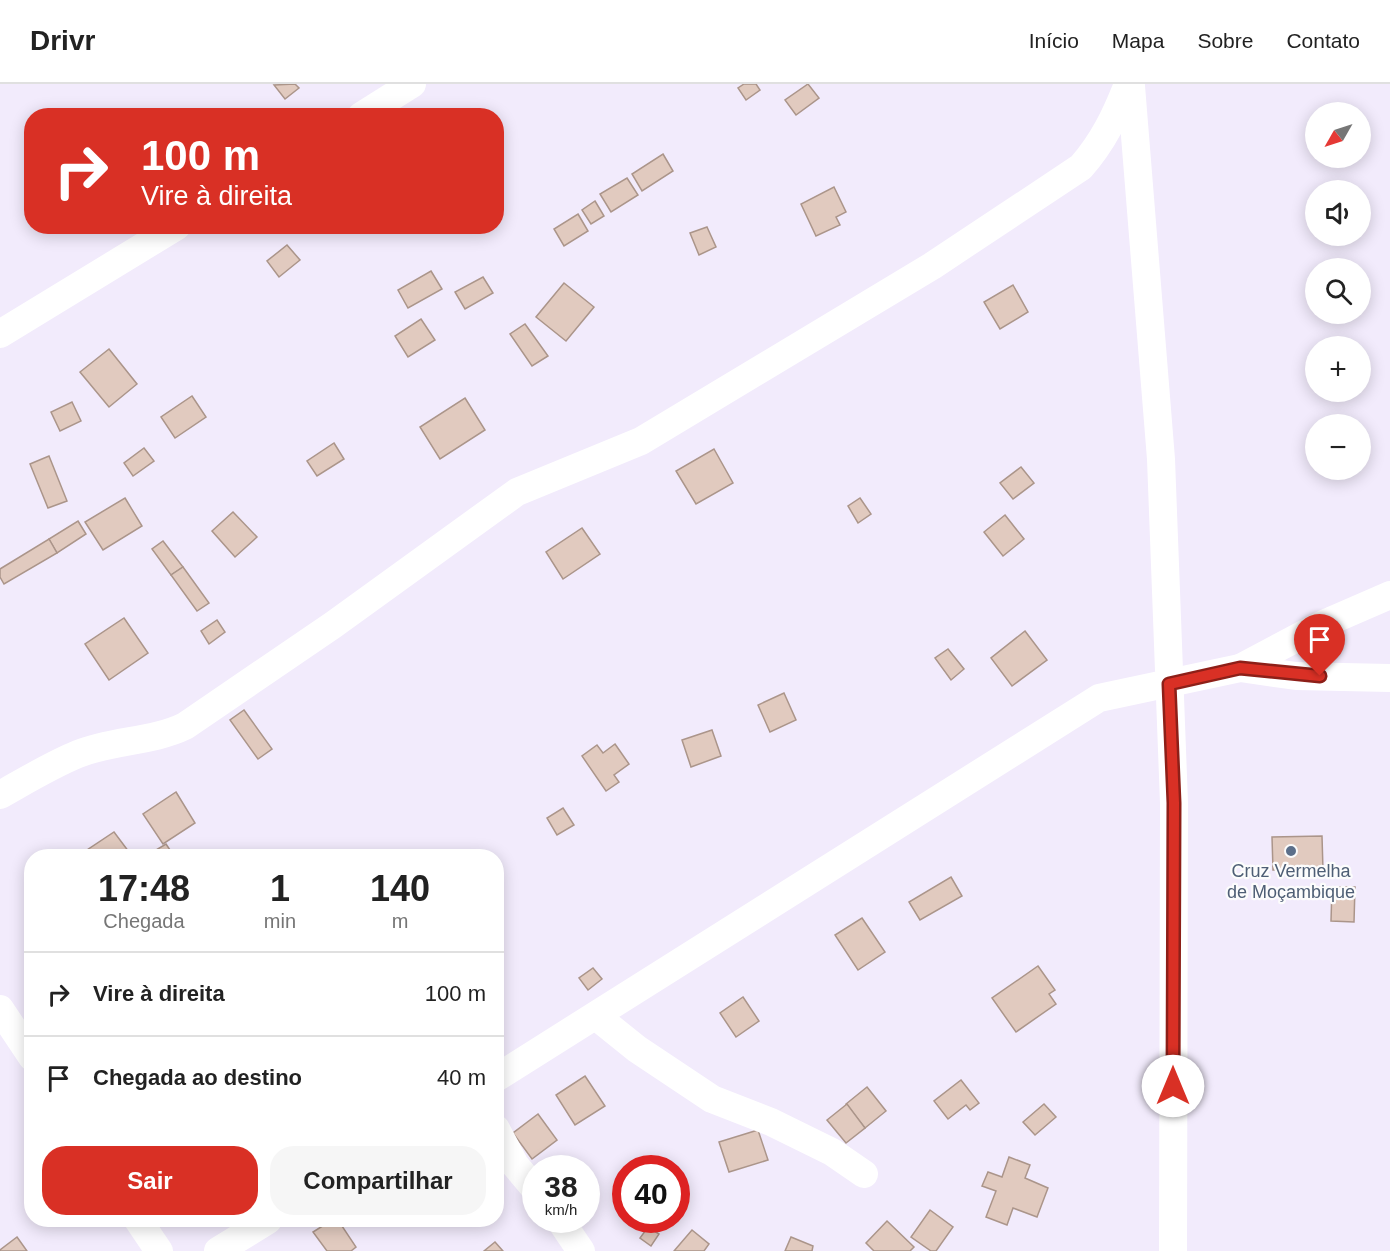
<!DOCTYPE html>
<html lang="pt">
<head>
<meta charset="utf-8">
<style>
	:root { --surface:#fff; --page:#f6f6f6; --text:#222; --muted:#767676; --line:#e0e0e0; --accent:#d93025 }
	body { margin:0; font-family:Arial,sans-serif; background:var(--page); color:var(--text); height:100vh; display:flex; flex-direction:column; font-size:22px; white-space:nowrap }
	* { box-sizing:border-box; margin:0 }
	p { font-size:20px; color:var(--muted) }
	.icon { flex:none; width:33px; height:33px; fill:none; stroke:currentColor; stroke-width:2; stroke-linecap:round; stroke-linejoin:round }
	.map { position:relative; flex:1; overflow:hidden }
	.panel { position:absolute; left:24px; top:765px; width:480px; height:378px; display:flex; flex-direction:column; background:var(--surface); border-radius:24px; box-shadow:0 3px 15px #0003 }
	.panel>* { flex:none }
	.banner { position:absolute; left:24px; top:24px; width:480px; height:126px; border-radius:24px; box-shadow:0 3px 15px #0003; background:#d93025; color:#fff; overflow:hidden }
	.needle { width:39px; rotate:231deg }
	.tools { position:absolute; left:1305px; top:18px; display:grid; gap:12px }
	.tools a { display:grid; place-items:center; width:66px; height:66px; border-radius:50%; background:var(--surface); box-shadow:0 3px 15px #0003; font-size:30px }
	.speed { position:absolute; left:522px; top:1071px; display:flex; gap:12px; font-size:30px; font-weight:700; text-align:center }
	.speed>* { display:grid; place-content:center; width:78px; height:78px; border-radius:50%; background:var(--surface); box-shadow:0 3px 15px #0003; line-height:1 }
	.speed small { font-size:15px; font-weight:400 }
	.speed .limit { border:9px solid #d22; background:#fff; color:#111 }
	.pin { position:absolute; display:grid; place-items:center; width:51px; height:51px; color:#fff; margin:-62px -26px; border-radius:50% 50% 50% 0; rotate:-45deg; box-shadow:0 0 6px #0007 }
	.pin .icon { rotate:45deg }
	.me { position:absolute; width:66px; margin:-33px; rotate:0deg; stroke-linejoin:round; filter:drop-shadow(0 0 4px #0008) }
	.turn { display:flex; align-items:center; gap:21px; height:126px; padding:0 18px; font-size:27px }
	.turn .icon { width:78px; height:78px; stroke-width:2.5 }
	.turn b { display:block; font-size:42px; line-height:51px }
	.eta { display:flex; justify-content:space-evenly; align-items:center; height:102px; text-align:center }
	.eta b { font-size:36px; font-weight:600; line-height:42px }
	.primary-button { display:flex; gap:12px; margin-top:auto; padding:12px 18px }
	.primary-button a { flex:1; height:69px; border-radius:24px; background:var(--accent); color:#fff; font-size:24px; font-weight:600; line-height:69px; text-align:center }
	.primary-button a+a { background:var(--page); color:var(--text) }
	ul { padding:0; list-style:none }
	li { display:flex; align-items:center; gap:18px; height:84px; padding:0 18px; border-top:2px solid var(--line) }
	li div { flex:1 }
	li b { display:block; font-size:22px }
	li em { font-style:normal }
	header { display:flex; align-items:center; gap:36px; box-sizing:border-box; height:84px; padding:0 30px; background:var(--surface); border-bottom:2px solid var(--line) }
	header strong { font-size:28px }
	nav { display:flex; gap:33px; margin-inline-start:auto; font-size:21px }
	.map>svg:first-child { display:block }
	.building { fill:#e1cabf; stroke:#ab958a; stroke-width:1.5 }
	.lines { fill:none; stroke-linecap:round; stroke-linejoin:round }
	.minor { stroke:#fff; stroke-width:28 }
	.route-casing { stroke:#8d1f18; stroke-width:15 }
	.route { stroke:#d93025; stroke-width:10 }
	.service-dot { fill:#5c6f8a; stroke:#fcfcfc; stroke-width:2 }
	.labels { text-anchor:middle; stroke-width:4.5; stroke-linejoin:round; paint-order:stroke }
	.service-label { font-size:18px; fill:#4e5e75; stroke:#fcfcfc }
</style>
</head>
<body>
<header>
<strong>Drivr</strong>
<nav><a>Início</a><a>Mapa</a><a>Sobre</a><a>Contato</a></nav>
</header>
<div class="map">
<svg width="1390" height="1167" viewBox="0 0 1390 1167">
	<rect width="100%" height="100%" fill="#f2ebfc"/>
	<g class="building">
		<path d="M295 0 299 4 285 15 274 1Z"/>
		<path d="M744 0H756L760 6 746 16 738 4Z"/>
		<path d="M808 0 819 14 796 31 785 16Z"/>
		<path d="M663 70 673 87 642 107 632 90Z"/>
		<path d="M627 94 638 111 611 128 600 110Z"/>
		<path d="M834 103 846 128 836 133 840 141 816 152 801 120Z"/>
		<path d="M595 117 604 132 591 140 582 126Z"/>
		<path d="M578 130 588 147 564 162 554 145Z"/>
		<path d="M707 143 716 163 699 171 690 149Z"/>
		<path d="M287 161 300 176 279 193 267 177Z"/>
		<path d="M431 187 442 205 408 224 398 206Z"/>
		<path d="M483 193 493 209 465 225 455 208Z"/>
		<path d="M564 199 594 223 566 257 536 233Z"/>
		<path d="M1013 201 1028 228 1000 245 984 218Z"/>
		<path d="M421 235 435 256 408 273 395 252Z"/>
		<path d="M525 240 548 272 532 282 510 250Z"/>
		<path d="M109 265 137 300 109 323 80 288Z"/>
		<path d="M192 312 206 333 175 354 161 333Z"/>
		<path d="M465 314 485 346 440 375 420 343Z"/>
		<path d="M72 318 81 337 60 347 51 328Z"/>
		<path d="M334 359 344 375 317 392 307 377Z"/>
		<path d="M144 364 154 377 133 392 124 379Z"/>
		<path d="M714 365 733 399 696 420 676 387Z"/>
		<path d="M49 372 67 417 48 424 30 380Z"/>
		<path d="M1021 383 1034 399 1013 415 1000 399Z"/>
		<path d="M125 414 142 442 103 466 85 438Z"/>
		<path d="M860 414 871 430 858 439 848 422Z"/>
		<path d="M233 428 257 453 235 473 212 447Z"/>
		<path d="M1005 431 1024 455 1003 472 984 448Z"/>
		<path d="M78 437 86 450 57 469 49 455Z"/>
		<path d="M582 444 600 470 563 495 546 468Z"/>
		<path d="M49 455 57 469 4 500 0 493V485Z"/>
		<path d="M163 457 183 483 171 491 152 465Z"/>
		<path d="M183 483 209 519 197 527 171 491Z"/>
		<path d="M124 534 148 569 109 596 85 560Z"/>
		<path d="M217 536 225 548 209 560 201 547Z"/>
		<path d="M1025 547 1047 576 1012 602 991 574Z"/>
		<path d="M948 565 964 585 951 596 935 574Z"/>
		<path d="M784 609 796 636 770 648 758 621Z"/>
		<path d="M244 626 272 665 258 675 230 636Z"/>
		<path d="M712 646 721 672 691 683 682 656Z"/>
		<path d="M615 660 629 680 614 691 619 698 606 707 582 672 597 661 603 669Z"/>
		<path d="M176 708 195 739 163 760 143 730Z"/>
		<path d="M563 724 574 741 557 751 547 734Z"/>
		<path d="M114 748 132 772H91L87 766Z"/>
		<path d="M1322 752 1323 786H1273L1272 753Z"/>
		<path d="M166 760 174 772H153L151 769Z"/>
		<path d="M951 793 962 812 920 836 909 818Z"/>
		<path d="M1332 803H1355L1354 838 1331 837Z"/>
		<path d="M862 834 885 868 858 886 835 851Z"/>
		<path d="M1038 882 1055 906 1049 910 1056 920 1016 948 992 914Z"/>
		<path d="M593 884 602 895 588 906 579 894Z"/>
		<path d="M743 913 759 937 736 953 720 929Z"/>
		<path d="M585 992 605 1022 575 1041 556 1011Z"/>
		<path d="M961 996 979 1019 970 1026 966 1021 948 1035 934 1017Z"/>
		<path d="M867 1003 886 1027 865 1044 846 1020Z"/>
		<path d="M847 1020 865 1044 846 1059 827 1036Z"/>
		<path d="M1044 1020 1056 1033 1035 1051 1023 1038Z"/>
		<path d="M538 1030 557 1056 532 1075 513 1049Z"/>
		<path d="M758 1046 768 1076 729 1088 719 1058Z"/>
		<path d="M1009 1073 1030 1081 1025 1094 1048 1104 1037 1133 1013 1124 1007 1141 986 1133 996 1107 982 1102 988 1088 1002 1093Z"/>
		<path d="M930 1126 953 1143 936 1167H931L911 1153Z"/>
		<path d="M332 1136H338L356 1163 351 1167H327L313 1148Z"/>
		<path d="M887 1137 914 1163 910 1167H874L866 1159Z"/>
		<path d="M648 1143 659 1150 651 1162 640 1154Z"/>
		<path d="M692 1146 709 1160 704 1167H674Z"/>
		<path d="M17 1153 27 1167H0V1166Z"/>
		<path d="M791 1153 813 1162 812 1167H785Z"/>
		<path d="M495 1158 503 1167H484Z"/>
	</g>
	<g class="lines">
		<g class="minor">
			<path d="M1131 2 1161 375 1174 719 1173 1167"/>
			<path d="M361 32 412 0"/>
			<path d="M0 250 177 142"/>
			<path d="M1240 584 1321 541 1390 511"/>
			<path d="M0 711C25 697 51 681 78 670 113 656 152 658 185 642L333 541 517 408 641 357 932 182 1081 83C1103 58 1116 31 1128 0"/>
			<path d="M0 925 32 973"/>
			<path d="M596 932 637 965 712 1015 771 1038 832 1068 864 1090"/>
			<path d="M496 994 1099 614 1240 584 1296 592 1390 594"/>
			<path d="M496 1045 515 1081 536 1106"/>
			<path d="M138 1136 159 1167"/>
			<path d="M560 1136 581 1167"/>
			<path d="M218 1167 268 1136"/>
		</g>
	</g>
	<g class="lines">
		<defs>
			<path id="route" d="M1173 1002 1174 719 1169 600 1240 584 1320 592"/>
		</defs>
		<use href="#route" class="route-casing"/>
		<use href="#route" class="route"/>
	</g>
	<circle class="service-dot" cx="1291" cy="767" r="6"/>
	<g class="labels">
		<g class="service-label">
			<text x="1291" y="793">Cruz Vermelha<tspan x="1291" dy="21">de Moçambique</tspan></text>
		</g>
	</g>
</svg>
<div class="tools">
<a><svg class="needle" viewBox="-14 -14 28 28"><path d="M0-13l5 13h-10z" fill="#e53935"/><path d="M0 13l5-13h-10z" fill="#767676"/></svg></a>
<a><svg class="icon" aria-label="sound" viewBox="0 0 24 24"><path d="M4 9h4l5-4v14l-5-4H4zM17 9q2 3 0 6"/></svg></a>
<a><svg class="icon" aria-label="search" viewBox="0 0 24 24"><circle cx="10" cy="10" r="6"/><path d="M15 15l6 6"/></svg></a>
<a>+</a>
<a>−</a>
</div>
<div class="speed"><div>38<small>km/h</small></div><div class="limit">40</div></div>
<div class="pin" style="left:1320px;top:592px;background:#d93025"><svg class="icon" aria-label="arrive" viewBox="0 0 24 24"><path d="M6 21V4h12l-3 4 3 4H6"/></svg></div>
<svg class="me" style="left:1173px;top:1002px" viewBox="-20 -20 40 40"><circle r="19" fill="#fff"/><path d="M0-13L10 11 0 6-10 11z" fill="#d93025"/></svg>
<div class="banner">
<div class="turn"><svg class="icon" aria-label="right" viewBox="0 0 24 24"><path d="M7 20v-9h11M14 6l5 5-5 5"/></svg><div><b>100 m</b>Vire à direita</div></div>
</div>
<section class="panel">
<div class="eta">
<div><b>17:48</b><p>Chegada</p></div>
<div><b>1</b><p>min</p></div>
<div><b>140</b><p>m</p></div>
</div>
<ul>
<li><svg class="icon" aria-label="right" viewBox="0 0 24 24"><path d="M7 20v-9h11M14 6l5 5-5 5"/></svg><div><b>Vire à direita</b></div><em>100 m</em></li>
<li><svg class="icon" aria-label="arrive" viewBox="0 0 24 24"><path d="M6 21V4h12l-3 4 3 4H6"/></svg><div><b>Chegada ao destino</b></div><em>40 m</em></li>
</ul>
<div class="primary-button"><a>Sair</a><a>Compartilhar</a></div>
</section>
</div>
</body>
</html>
